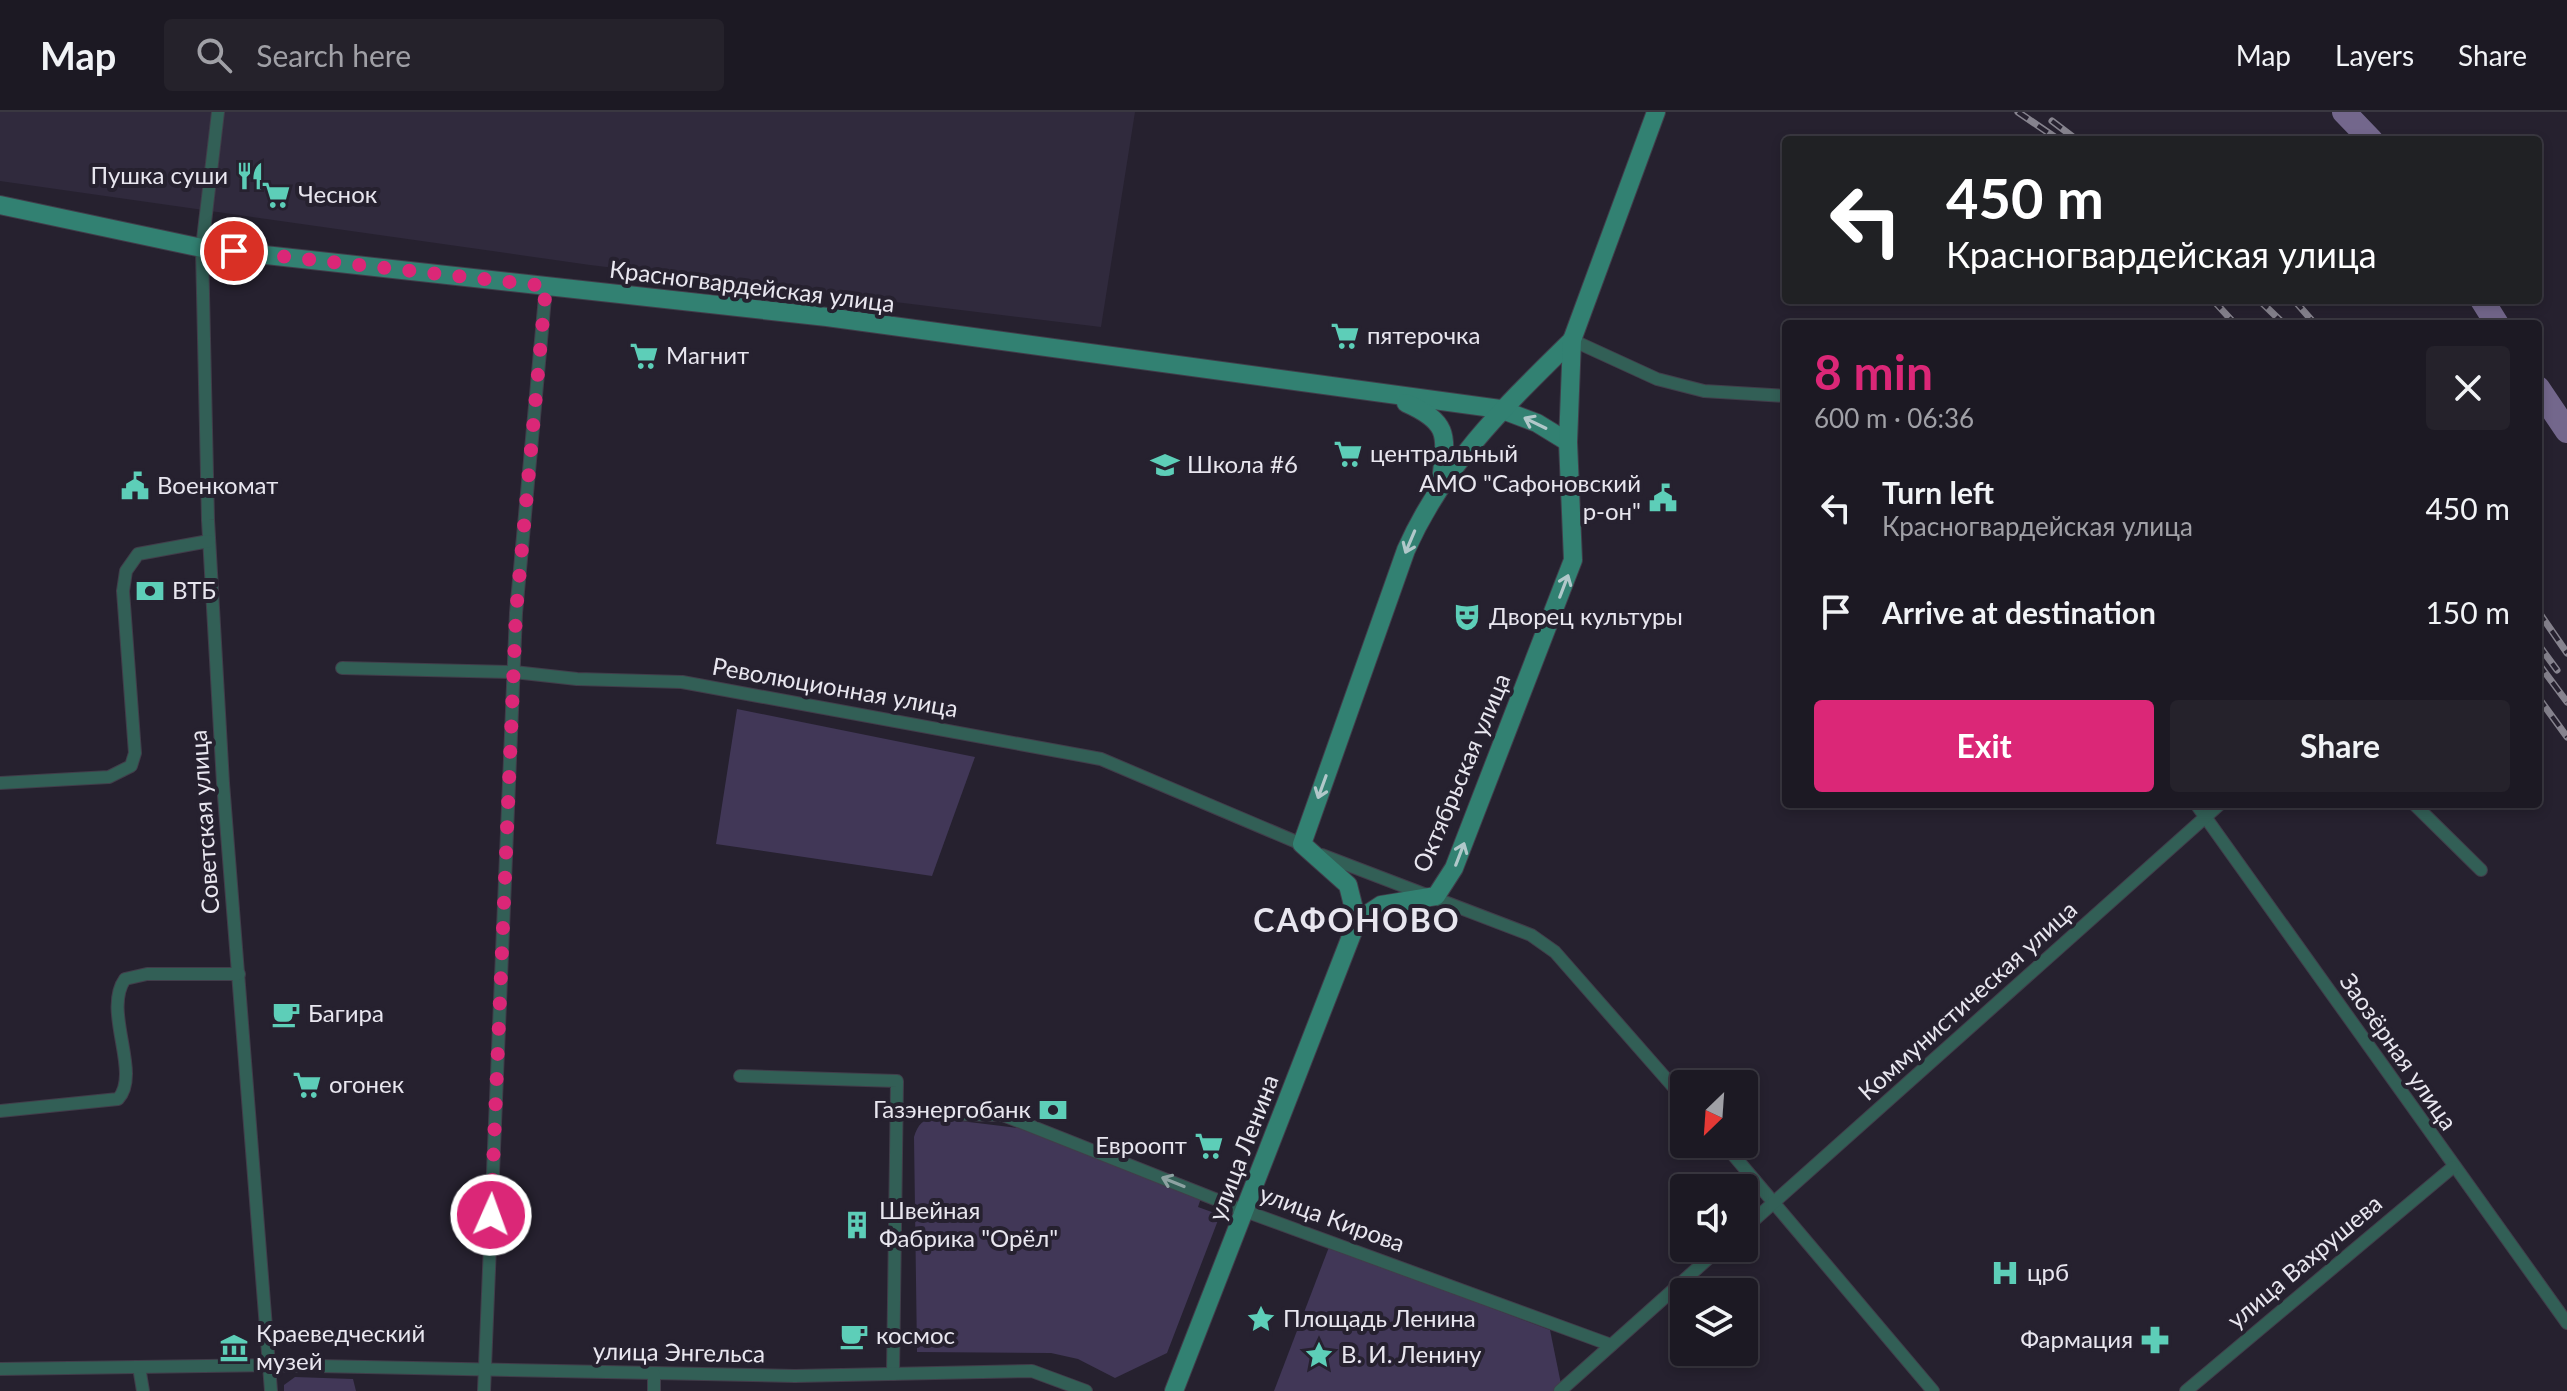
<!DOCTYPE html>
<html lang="en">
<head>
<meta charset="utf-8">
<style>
	:root { --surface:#1c1923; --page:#25222b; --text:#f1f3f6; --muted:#a0a0a6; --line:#3a3841; --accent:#db2777 }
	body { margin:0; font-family:Lato,sans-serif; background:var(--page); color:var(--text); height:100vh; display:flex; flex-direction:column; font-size:30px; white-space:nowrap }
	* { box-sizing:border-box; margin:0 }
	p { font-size:26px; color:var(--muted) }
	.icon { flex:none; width:44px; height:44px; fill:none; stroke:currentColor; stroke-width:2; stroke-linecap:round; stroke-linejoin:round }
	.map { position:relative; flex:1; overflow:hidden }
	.details { position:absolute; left:1782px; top:208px; width:760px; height:488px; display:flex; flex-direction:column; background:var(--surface); border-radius:8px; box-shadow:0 4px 12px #0003,0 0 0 2px var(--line) }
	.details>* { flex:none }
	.hud { position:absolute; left:1782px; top:24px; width:760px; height:168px; border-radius:8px; box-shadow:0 4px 12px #0003,0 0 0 2px var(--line); background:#202124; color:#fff; overflow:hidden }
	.needle { width:52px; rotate:205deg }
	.controls { position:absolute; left:1670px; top:958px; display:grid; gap:16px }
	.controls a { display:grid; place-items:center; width:88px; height:88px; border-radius:8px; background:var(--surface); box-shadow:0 4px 12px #0003,0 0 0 2px var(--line); font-size:40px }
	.pin { position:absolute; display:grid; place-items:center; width:68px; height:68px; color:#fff; margin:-34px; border:4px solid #fff; border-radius:50%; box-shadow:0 2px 8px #0007 }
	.me { position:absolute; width:88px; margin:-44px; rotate:2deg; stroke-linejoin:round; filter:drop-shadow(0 0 6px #0008) }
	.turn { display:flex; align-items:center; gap:28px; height:168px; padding:0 32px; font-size:36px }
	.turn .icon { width:104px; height:104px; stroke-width:2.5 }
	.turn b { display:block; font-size:56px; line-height:68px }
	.round { display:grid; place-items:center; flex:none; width:84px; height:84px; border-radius:8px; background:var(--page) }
	.headline { display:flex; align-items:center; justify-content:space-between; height:136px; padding:0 32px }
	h1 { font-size:48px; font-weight:700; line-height:60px; color:var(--accent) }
	.action { display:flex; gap:16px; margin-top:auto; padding:16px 32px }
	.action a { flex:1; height:92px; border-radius:8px; background:var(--accent); color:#fff; font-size:32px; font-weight:700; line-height:92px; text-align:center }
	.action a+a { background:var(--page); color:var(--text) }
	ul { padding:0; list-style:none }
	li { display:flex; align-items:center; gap:24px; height:104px; padding:0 32px }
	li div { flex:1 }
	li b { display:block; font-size:30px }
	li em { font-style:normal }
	header { display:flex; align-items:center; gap:48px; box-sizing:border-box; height:112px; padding:0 40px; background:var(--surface); border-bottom:2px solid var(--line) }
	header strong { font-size:38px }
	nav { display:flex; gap:44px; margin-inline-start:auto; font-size:28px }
	.search { width:560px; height:72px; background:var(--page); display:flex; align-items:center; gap:20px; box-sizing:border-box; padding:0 28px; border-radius:8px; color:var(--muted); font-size:30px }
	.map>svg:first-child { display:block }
	.built { fill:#302a3d }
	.green { fill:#413757 }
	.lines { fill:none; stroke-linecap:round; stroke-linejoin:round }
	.river { stroke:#73678c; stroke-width:24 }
	.street-casing { stroke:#413d4a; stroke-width:14 }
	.secondary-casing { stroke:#413d4a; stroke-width:20 }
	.street { stroke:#325f56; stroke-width:12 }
	.secondary { stroke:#328172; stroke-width:18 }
	.rail-casing { stroke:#86838e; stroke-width:7 }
	.rail { stroke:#26212f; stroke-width:4; stroke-dasharray:12; stroke-linecap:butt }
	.oneway { stroke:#b1c8ca }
	.oneway2 { stroke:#8da2a2 }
	.route { stroke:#db2777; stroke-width:14; stroke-dasharray:0 25.2 }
	.labels { text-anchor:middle; stroke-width:8; stroke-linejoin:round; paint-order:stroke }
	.poi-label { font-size:24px; fill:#e8e6ef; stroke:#26212f; text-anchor:start }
	.street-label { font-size:24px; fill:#e8e6ef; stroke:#26212f }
	.district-label { font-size:32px; font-weight:bold; letter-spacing:2px; fill:#e8e6ef; stroke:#26212f }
</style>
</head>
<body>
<header>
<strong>Map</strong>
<div class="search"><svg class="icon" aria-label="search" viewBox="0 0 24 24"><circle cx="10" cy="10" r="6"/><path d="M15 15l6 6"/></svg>Search here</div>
<nav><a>Map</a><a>Layers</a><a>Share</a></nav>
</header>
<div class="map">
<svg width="2567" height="1279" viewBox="0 0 2567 1279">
	<rect width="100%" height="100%" fill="#26212f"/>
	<path class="built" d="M0 0H1135L1101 215 590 153 0 69Z"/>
	<g class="green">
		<path d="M737 597 975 645 932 764 716 732Z"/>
		<path d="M936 1006 1018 1016 1201 1086 1198 1095 1220 1103 1167 1241 1115 1266 1078 1247 1051 1241 917 1240 914 1025C918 1012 923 1007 936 1006Z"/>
		<path d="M1329 1135 1550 1218 1561 1272 1553 1279H1274Z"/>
		<path d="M295 1265 353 1267 356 1279H284V1273Z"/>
	</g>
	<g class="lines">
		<g class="river">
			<path d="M2344 0 2371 28"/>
			<path d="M2482 188 2497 212"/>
			<path d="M2538 276 2567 319"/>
		</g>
		<defs>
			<g id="street">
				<path d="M218 0 202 136 208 408 223 671 271 1279"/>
				<path d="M1572 228 1657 267 1704 279 1786 284"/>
				<path d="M342 556 514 560 577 567 682 570 1101 647 1306 734"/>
				<path d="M0 671 109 665 131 654 135 641 123 479 126 459 138 442 209 429"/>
				<path d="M2196 692 2567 1211"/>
				<path d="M2414 692 2481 758"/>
				<path d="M1322 743 1531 823 1555 840 1684 987"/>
				<path d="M740 964 897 969 893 1262"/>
				<path d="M0 999 118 987C142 961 102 899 125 867L147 862H239"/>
				<path d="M898 1001 1003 1003 1245 1099 1611 1233"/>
				<path d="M1724 1032 1933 1279"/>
				<path d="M1744 1117 2220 692"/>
				<path d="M139 1255 143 1279"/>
				<path d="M0 1257 269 1253 795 1264 1032 1259 1086 1279"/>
				<path d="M654 1262V1279"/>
				<path d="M484 1279 516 501 546 174"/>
				<path d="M1560 1279 1720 1136"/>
				<path d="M2186 1279 2453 1055"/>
			</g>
			<g id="secondary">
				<path d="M0 93 202 136 827 205 1500 297 1537 311 1568 330"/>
				<path d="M1406 291C1451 311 1446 324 1441 369"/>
				<path d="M1357 809 1348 773 1302 732 1406 438C1444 352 1506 293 1572 228"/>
				<path d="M1174 1279 1357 809 1381 793 1436 784 1454 756 1573 448 1568 330 1572 228 1656 0"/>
			</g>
		</defs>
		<use href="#street" class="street-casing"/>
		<use href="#secondary" class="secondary-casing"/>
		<use href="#street" class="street"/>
		<use href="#secondary" class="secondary"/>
		<defs>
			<g id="rail">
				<path d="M2018 0 2059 28"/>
				<path d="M2052 9 2077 28"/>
				<path d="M2213 188 2235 212"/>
				<path d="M2259 188 2284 212"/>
				<path d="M2294 188 2315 212"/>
				<path d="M2538 499 2567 541"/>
				<path d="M2538 532 2557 558"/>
				<path d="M2538 551 2567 590"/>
				<path d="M2538 585 2567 625"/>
			</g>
		</defs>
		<use href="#rail" class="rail-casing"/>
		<use href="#rail" class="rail"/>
	</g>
	<defs><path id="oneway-shaft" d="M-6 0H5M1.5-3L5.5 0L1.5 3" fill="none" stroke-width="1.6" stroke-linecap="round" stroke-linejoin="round" transform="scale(2)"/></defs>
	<g class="oneway">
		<use href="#oneway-shaft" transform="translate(1535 311) rotate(-154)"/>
		<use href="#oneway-shaft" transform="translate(1410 430) rotate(113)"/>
		<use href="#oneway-shaft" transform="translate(1564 474) rotate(-69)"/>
		<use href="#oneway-shaft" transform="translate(1322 675) rotate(110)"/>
		<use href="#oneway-shaft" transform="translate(1460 742) rotate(-69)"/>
	</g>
	<use class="oneway2" href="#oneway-shaft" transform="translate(1173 1070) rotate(-158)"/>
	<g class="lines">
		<path class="route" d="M234 139 546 174 516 501 491 1103"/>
	</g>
	<defs>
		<symbol id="restaurant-bare" viewBox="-9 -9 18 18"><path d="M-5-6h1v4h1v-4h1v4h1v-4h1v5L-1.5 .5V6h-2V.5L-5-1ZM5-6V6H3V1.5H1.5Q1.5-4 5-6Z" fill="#5dceb8" stroke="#26212f" stroke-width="2.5" paint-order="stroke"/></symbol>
		<symbol id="supermarket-bare" viewBox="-9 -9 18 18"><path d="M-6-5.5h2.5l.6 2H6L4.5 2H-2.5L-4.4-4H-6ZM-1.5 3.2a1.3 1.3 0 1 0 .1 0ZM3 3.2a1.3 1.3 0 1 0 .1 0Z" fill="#5dceb8" stroke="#26212f" stroke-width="2.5" paint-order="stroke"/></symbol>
		<symbol id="school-bare" viewBox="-9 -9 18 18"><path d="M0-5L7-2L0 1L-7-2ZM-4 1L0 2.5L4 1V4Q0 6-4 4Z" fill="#5dceb8" stroke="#26212f" stroke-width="2.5" paint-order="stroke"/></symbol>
		<symbol id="civic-bare" viewBox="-9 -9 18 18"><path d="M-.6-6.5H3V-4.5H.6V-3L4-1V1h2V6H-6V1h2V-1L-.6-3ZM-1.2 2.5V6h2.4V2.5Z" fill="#5dceb8" stroke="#26212f" stroke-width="2.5" paint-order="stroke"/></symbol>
		<symbol id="bank-bare" viewBox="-9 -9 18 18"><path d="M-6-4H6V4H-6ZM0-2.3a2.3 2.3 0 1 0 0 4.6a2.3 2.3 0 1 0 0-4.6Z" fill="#5dceb8" stroke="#26212f" stroke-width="2.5" paint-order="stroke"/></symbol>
		<symbol id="theatre-bare" viewBox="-9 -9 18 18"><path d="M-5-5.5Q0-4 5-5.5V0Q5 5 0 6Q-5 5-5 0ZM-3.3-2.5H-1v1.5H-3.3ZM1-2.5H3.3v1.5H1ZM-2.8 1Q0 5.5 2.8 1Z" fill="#5dceb8" stroke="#26212f" stroke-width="2.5" paint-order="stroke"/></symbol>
		<symbol id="cafe-bare" viewBox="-9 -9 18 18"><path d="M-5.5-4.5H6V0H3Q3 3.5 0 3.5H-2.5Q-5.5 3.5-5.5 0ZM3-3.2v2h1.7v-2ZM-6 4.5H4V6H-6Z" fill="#5dceb8" stroke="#26212f" stroke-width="2.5" paint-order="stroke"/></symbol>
		<symbol id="building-bare" viewBox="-9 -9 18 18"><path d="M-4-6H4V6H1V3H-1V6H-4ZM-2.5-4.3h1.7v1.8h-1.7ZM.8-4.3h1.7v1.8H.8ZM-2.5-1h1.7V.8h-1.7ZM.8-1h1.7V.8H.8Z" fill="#5dceb8" stroke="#26212f" stroke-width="2.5" paint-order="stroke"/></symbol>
		<symbol id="hospital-bare" viewBox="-9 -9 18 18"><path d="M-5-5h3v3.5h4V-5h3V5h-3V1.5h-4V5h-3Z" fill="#5dceb8" stroke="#26212f" stroke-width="2.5" paint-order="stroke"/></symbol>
		<symbol id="sight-bare" viewBox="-9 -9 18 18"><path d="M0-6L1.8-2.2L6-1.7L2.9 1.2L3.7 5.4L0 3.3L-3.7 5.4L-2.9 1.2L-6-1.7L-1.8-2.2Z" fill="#5dceb8" stroke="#26212f" stroke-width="2.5" paint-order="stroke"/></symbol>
		<symbol id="pharmacy-bare" viewBox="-9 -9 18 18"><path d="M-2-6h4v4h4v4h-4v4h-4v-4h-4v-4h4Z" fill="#5dceb8" stroke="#26212f" stroke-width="2.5" paint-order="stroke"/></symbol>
		<symbol id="museum-bare" viewBox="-9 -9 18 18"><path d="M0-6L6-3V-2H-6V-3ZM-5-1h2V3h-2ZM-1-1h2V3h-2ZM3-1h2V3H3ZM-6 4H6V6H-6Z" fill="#5dceb8" stroke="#26212f" stroke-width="2.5" paint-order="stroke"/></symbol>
	</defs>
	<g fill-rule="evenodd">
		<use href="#restaurant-bare" x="230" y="44" width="40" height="40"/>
		<use href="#supermarket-bare" x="256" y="63" width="40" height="40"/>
		<use href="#supermarket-bare" x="1325" y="204" width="40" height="40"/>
		<use href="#supermarket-bare" x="624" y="224" width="40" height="40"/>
		<use href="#supermarket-bare" x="1328" y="322" width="40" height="40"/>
		<use href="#school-bare" x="1145" y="333" width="40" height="40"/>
		<use href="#civic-bare" x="115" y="354" width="40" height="40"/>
		<use href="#civic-bare" x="1643" y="366" width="40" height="40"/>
		<use href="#bank-bare" x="130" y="459" width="40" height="40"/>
		<use href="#theatre-bare" x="1447" y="485" width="40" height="40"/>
		<use href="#cafe-bare" x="266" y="882" width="40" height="40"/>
		<use href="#supermarket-bare" x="287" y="953" width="40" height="40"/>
		<use href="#bank-bare" x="1033" y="978" width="40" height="40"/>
		<use href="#supermarket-bare" x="1189" y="1014" width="40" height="40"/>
		<use href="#building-bare" x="837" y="1093" width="40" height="40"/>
		<use href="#hospital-bare" x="1985" y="1141" width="40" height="40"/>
		<use href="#sight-bare" x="1241" y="1187" width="40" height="40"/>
		<use href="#cafe-bare" x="834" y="1204" width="40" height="40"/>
		<use href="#pharmacy-bare" x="2135" y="1208" width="40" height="40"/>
		<use href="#museum-bare" x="214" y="1216" width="40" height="40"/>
		<use href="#sight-bare" x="1299" y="1223" width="40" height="40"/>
	</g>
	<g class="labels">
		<g class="poi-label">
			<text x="228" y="72" text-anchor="end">Пушка суши</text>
			<text x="298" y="91">Чеснок</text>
			<text x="1367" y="232">пятерочка</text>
			<text x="666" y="252">Магнит</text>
			<text x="1370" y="350">центральный</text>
			<text x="1187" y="361">Школа #6</text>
			<text x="1641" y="380" text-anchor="end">АМО "Сафоновский<tspan x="1641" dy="28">р-он"</tspan></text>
			<text x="157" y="382">Военкомат</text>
			<text x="172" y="487">ВТБ</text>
			<text x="1489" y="513">Дворец культуры</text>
			<text x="308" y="910">Багира</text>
			<text x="329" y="981">огонек</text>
			<text x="1031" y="1006" text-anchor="end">Газэнергобанк</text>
			<text x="1187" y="1042" text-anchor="end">Евроопт</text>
			<text x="879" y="1107">Швейная<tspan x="879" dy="28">Фабрика "Орёл"</tspan></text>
			<text x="2027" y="1169">црб</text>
			<text x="1283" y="1215">Площадь Ленина</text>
			<text x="256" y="1230">Краеведческий<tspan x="256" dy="28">музей</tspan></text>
			<text x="876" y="1232">космос</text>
			<text x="2133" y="1236" text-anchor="end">Фармация</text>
			<text x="1341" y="1251">В. И. Ленину</text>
		</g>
		<g class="street-label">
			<text transform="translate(752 175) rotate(7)" y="8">Красногвардейская улица</text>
			<text transform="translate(835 576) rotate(10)" y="8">Революционная улица</text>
			<text transform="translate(1462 661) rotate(-67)" y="8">Октябрьская улица</text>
			<text transform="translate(205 710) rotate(-94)" y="8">Советская улица</text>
			<text transform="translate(1968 889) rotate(-42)" y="8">Коммунистическая улица</text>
			<text transform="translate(2398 940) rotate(55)" y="8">Заозёрная улица</text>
			<text transform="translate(1244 1036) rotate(-69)" y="8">улица Ленина</text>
			<text transform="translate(1332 1107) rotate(20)" y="8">улица Кирова</text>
			<text transform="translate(2305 1150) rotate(-40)" y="8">улица Вахрушева</text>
			<text transform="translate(679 1241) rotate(1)" y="8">улица Энгельса</text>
		</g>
		<g class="district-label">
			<text x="1357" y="820">САФОНОВО</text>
		</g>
	</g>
</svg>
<div class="controls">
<a><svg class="needle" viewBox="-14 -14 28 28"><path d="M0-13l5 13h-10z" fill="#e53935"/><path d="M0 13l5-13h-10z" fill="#a0a0a6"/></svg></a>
<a><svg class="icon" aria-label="sound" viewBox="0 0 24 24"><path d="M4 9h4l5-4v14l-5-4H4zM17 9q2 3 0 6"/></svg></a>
<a><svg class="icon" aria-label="layers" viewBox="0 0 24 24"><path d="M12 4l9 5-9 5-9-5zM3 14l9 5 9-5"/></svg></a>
</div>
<div class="pin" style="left:234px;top:139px;background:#d93025"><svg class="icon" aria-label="arrive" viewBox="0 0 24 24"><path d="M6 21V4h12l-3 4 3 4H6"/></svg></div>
<svg class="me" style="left:491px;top:1103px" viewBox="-20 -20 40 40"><circle r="17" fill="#db2777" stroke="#fff" stroke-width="3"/><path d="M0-11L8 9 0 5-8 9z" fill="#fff"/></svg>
<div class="hud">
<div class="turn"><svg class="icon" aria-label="left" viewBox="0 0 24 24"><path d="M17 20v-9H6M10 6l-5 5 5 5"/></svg><div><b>450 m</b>Красногвардейская улица</div></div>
</div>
<section class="details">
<div class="headline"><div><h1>8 min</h1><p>600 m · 06:36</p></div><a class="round"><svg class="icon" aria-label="close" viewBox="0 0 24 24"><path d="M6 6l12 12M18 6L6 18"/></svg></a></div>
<ul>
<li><svg class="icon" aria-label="left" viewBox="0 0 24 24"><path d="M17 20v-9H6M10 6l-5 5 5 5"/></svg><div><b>Turn left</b><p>Красногвардейская улица</p></div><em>450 m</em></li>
<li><svg class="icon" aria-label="arrive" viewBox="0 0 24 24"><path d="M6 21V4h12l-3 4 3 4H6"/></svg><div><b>Arrive at destination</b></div><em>150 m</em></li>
</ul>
<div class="action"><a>Exit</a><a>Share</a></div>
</section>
</div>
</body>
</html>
